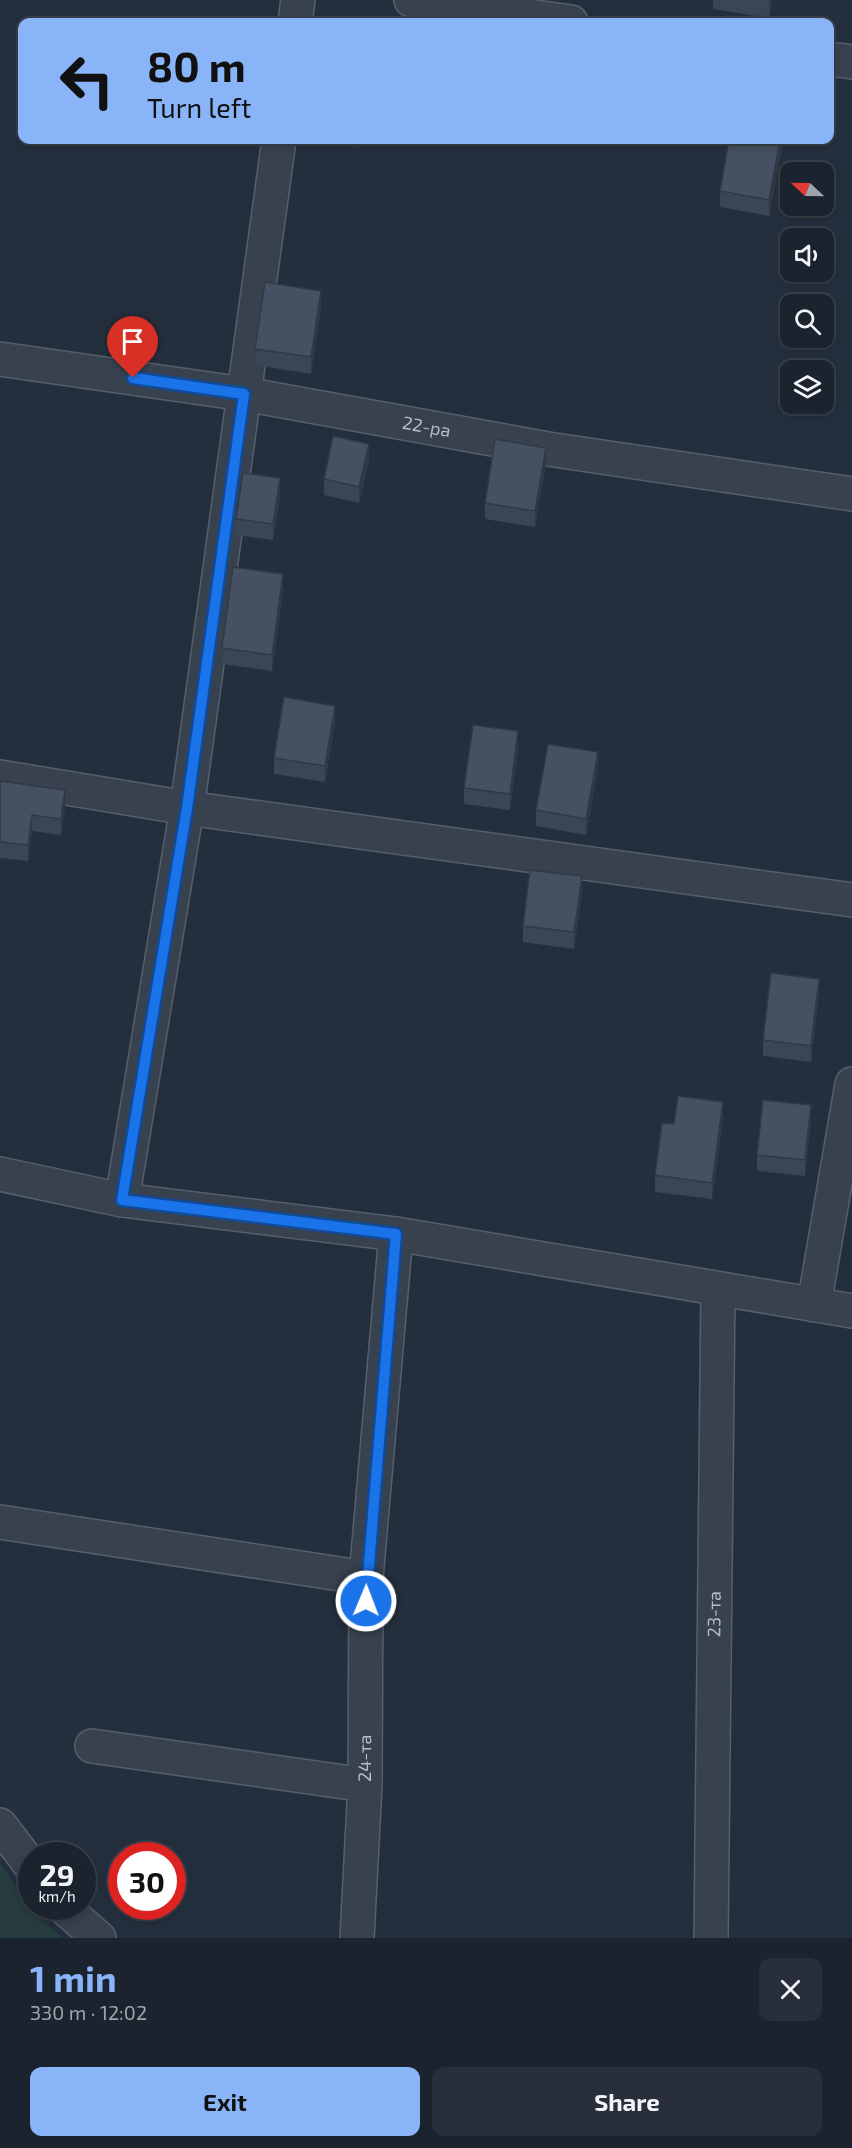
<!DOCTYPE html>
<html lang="en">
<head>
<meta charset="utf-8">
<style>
	:root { --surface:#1b232e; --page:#282f3a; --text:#f1f3f6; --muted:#a0a4aa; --line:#39404a; --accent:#8ab4f8 }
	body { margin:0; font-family:"Exo 2",sans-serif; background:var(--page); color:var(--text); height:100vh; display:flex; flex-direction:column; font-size:22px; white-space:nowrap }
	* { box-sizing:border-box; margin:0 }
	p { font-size:20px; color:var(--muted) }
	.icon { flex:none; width:33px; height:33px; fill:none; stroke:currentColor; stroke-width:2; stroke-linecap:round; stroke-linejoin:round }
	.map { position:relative; height:1938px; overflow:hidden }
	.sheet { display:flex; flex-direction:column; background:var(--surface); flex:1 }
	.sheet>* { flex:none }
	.banner { position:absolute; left:18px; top:18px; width:816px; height:126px; border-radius:12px; box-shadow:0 3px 9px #0003,0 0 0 2px var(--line); background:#8ab4f8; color:#111; overflow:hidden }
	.needle { width:39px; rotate:292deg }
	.tools { position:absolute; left:780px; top:162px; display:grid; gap:12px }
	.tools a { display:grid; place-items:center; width:54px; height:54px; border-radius:12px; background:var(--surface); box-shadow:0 3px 9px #0003,0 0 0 2px var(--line); font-size:30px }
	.speed { position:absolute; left:18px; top:1842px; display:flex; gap:12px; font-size:30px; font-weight:700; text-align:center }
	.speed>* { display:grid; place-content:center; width:78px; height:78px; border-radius:50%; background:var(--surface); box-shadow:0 3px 9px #0003,0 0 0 2px var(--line); line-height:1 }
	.speed small { font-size:15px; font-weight:400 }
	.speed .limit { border:9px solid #d22; background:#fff; color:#111 }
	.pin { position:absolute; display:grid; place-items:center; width:51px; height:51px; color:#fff; margin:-62px -26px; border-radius:50% 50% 50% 0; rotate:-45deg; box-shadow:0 0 6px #0007 }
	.pin .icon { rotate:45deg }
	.me { position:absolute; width:66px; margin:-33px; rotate:1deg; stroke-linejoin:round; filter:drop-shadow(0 0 4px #0008) }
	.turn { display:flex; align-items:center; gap:21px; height:126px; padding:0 30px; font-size:27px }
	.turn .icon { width:78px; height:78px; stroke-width:2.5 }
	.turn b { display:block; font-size:42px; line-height:51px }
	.round { display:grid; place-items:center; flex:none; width:63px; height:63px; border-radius:12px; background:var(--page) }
	.summary { display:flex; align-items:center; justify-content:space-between; height:102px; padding:0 30px }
	h1 { font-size:36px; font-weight:700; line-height:45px; color:var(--accent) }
	.button { display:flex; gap:12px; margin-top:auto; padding:12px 30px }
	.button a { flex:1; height:69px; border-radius:12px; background:var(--accent); color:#111; font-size:24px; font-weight:700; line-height:69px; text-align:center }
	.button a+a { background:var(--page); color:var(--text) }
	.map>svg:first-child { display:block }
	.green { fill:#263c3f }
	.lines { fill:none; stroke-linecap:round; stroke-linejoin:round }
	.minor-casing { stroke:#565f6c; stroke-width:36 }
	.minor { stroke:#38414e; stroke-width:33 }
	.wall { fill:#3b4654 }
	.shaded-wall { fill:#303945 }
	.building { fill:#455162; stroke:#303945; stroke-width:1.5 }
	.route-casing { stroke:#114b97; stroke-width:15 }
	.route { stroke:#1a73e8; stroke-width:10 }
	.labels { text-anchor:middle; stroke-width:4.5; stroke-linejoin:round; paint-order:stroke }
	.street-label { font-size:18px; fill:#b4bcc9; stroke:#1d2633 }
</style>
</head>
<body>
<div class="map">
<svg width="852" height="1938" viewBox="0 0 852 1938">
	<rect width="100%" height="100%" fill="#242f3e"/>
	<path class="green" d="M0 1863 36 1915 63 1938H0Z"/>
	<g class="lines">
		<defs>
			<g id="minor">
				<path d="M411 0 571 22"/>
				<path d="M295 22 298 0"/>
				<path d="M830 59 852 62"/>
				<path id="s1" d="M0 359 244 394 548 449 852 494"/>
				<path d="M0 777 187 808 852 900"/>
				<path d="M0 1174 122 1200 396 1234 852 1311"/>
				<path d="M122 1200 187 808 279 140"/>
				<path d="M814 1305 852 1084"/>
				<path d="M0 1522 366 1578"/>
				<path d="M92 1746 365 1785"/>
				<path d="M0 1825 32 1867"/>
				<path d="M62 1906 99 1938"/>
				<path id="s2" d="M357 1938 365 1785 366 1578 396 1234"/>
				<path id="s3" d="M711 1938 718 1290"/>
			</g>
		</defs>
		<use href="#minor" class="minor-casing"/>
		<use href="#minor" class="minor"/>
	</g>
	<g class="wall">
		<path d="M713 0H772L769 18 713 9Z"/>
		<path d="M307 140H360L359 147 307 141Z"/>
		<path d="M783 140 769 216 720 207V191Z"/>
		<path d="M321 307 311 374 255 365V349Z"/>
		<path d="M369 460 359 503 324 495V479Z"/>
		<path d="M546 464 535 527 485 519V503Z"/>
		<path d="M280 495 273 540 236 535V519Z"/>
		<path d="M283 590 272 671 222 664V648Z"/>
		<path d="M335 722 325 782 274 774V758Z"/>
		<path d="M518 747 510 810 464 804V788Z"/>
		<path d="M598 768 586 835 536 826V810Z"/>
		<path d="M0 781 65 806 61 835 32 831 28 861 0 858Z"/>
		<path d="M582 892 574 949 523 942V926Z"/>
		<path d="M819 995 811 1062 763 1056V1040Z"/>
		<path d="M723 1118 712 1199 655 1192V1175L674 1124Z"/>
		<path d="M811 1122 805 1176 757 1171V1155Z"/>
	</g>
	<g class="shaded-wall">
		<path d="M769 0H772L769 18Z"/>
		<path d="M780 140H783V143L769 216V200Z"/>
		<path d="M321 291V307L311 374V357Z"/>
		<path d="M369 444V460L359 503V487Z"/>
		<path d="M546 448V464L535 527V511Z"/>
		<path d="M280 478V495L273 540V524Z"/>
		<path d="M283 574V590L272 671V655Z"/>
		<path d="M335 706V722L325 782V766Z"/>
		<path d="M518 731V747L510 810V794Z"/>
		<path d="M598 752V768L586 835V819Z"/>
		<path d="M65 790V806L61 835V819Z"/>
		<path d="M32 815V831L28 861V845Z"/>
		<path d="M582 876V892L574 949V932Z"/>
		<path d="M819 979V995L811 1062V1046Z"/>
		<path d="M723 1102V1118L712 1199V1183Z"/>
		<path d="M811 1105V1122L805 1176V1160Z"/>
	</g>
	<g class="building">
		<path d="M319 20 338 22H319Z"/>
		<path d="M729 140H780L769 200 720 191Z"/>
		<path d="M265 282 321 291 311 357 255 349Z"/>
		<path d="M333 436 369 444 359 487 324 479Z"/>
		<path d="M495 439 546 448 535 511 485 503Z"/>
		<path d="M243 473 280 478 273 524 236 519Z"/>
		<path d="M233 567 283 574 272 655 222 648Z"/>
		<path d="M284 697 335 706 325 766 274 758Z"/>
		<path d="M473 725 518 731 510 794 464 788Z"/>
		<path d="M548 744 598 752 586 819 536 810Z"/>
		<path d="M0 781 65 790 61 819 32 815 28 845 0 842Z"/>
		<path d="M530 870 582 876 574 932 523 926Z"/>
		<path d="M771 973 819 979 811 1046 763 1040Z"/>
		<path d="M678 1096 723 1102 712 1183 655 1175 662 1123 674 1124Z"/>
		<path d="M763 1100 811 1105 805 1160 757 1155Z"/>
	</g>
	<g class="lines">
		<defs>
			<path id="route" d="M133 378 244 394 187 808 122 1200 396 1234 366 1601"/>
		</defs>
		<use href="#route" class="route-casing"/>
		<use href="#route" class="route"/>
	</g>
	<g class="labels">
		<g class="street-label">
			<text dy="6" stroke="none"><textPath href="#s1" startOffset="432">22-ра</textPath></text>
			<text dy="6" stroke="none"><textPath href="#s3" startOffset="324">23-та</textPath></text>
			<text dy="6" stroke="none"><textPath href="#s2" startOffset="180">24-та</textPath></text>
		</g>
	</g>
</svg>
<div class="tools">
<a><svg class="needle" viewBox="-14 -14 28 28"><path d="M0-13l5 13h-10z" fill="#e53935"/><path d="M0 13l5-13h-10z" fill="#a0a4aa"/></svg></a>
<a><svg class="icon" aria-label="sound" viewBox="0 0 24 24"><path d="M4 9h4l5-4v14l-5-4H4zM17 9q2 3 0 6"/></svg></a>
<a><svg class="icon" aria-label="search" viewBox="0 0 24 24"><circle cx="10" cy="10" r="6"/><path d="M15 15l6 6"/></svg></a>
<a><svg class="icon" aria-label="layers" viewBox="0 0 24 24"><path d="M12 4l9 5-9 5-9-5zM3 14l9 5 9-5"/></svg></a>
</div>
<div class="speed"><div>29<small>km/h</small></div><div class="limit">30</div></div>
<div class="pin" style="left:133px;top:378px;background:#d93025"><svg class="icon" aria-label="arrive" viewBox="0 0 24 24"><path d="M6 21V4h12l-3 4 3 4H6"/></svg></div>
<svg class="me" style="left:366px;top:1601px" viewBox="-20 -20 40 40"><circle r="17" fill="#1a73e8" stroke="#fff" stroke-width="3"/><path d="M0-11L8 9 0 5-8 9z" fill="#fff"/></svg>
<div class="banner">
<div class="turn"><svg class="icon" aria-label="left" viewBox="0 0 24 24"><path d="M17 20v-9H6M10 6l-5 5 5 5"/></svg><div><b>80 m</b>Turn left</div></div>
</div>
</div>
<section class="sheet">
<div class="summary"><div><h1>1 min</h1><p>330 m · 12:02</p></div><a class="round"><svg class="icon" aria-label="close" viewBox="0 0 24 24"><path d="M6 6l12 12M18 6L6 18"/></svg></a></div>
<div class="button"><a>Exit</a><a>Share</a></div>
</section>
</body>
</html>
